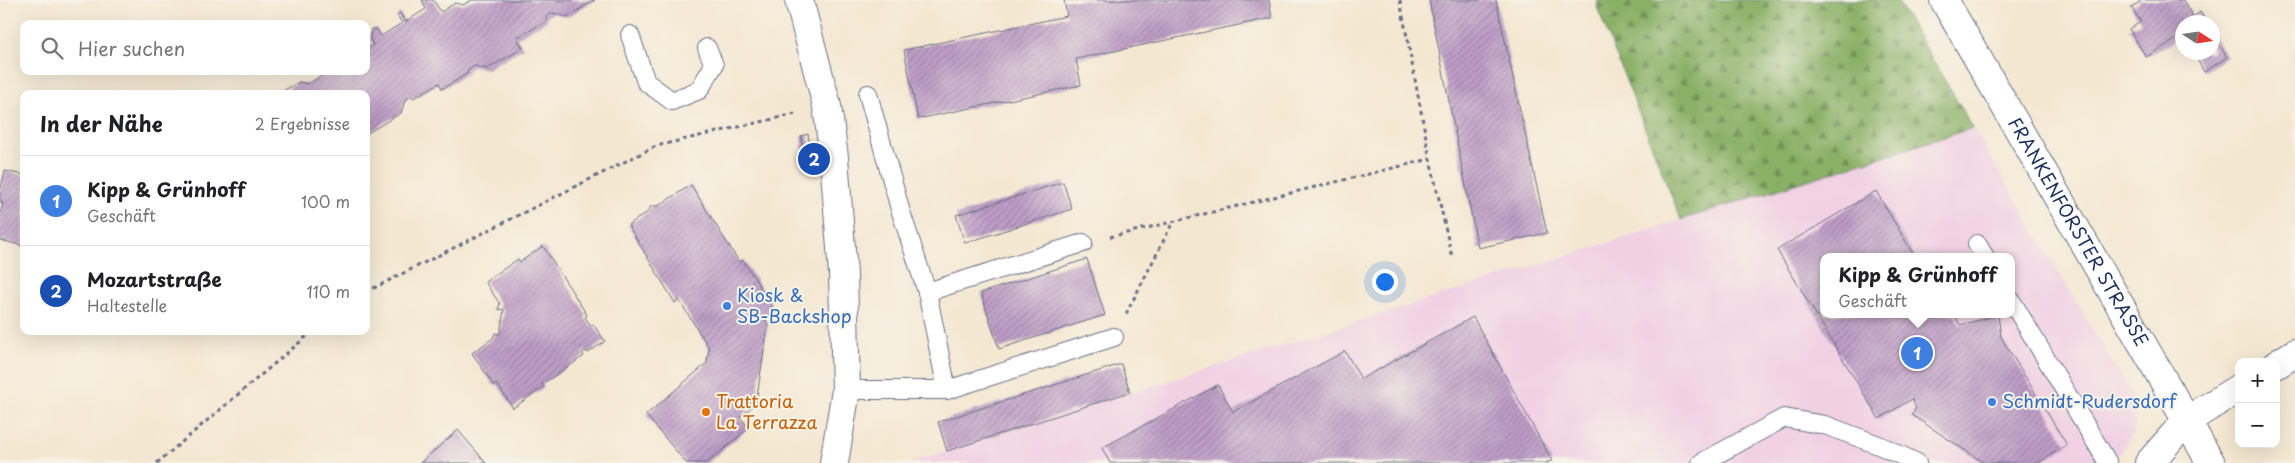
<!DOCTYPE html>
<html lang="de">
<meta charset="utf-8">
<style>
:root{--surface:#fff;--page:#f6f6f6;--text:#202124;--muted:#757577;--line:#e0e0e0;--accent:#1a73e8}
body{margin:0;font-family:"Playpen Sans",sans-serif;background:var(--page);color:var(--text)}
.controls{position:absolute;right:15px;bottom:15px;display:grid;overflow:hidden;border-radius:10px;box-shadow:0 5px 20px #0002}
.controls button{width:45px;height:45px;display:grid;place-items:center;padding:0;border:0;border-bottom:1px solid var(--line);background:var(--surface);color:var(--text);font:25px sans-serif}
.compass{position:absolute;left:2175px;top:15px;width:45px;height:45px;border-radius:50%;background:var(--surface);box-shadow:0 5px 20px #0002;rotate:102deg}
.you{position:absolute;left:1384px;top:281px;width:18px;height:18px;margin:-12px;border:4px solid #fff;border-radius:50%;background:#1a73e8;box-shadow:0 0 0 8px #1a73e833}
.badge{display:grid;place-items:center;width:32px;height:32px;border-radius:50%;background:var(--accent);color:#fff;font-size:16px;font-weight:700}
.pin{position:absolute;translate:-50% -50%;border:2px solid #fff;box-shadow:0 1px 5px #0006}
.popup{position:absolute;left:1820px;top:253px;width:195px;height:65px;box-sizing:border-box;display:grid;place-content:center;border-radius:10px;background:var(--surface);filter:drop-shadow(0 1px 4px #0005);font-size:16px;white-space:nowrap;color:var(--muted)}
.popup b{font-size:19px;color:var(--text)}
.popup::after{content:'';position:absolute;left:50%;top:100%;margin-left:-10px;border:10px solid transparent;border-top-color:var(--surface)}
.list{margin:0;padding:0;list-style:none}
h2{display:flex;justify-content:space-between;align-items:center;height:65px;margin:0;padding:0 20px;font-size:21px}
h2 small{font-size:16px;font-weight:400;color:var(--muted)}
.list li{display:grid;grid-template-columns:32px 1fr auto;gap:15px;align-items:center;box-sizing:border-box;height:90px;padding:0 20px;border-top:1px solid var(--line)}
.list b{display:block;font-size:19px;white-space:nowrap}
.list p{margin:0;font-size:16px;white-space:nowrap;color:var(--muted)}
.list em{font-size:16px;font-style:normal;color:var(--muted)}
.icon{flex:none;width:28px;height:28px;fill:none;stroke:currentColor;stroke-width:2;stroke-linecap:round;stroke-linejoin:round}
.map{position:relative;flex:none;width:2295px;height:463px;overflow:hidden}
.search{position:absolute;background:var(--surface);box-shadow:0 5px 20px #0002;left:20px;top:20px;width:350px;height:55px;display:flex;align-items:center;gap:12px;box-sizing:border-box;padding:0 18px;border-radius:10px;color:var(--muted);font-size:19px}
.panel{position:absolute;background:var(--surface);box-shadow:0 5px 20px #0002;left:20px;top:90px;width:350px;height:245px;border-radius:10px}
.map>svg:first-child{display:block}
.built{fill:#f1d0e3;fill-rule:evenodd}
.forest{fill:url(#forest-firs);stroke:#527062}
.building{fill:url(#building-hatch)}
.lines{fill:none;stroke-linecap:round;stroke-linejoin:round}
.lane-casing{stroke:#676f86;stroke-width:20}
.street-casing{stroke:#676f86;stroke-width:30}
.secondary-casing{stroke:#676f86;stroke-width:30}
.path{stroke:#676f86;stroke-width:3;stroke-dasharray:4 4;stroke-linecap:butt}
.lane{stroke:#fff;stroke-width:18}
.street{stroke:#fff;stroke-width:28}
.secondary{stroke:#fff;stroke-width:28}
.shop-dot{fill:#3f7fe0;stroke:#f7f3e8;stroke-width:2}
.food-dot{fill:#e8710a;stroke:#f7f3e8;stroke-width:2}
.labels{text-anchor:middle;stroke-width:4;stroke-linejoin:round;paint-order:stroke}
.street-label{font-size:18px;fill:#1b2f5e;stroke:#f7f3e8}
.shop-label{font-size:18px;fill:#366cbe;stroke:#f7f3e8;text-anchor:start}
.food-label{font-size:18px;fill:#c56008;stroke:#f7f3e8;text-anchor:start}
</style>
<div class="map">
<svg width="2295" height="463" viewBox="0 0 2295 463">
<defs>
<pattern id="forest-firs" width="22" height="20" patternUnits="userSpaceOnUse" patternTransform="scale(1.25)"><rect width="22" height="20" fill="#8ab066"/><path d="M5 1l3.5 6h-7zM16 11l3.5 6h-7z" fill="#709057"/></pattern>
<pattern id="building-hatch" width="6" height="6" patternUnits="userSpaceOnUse" patternTransform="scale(1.25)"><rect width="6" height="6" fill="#be9cc6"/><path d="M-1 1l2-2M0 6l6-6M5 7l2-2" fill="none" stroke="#9a80a4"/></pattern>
</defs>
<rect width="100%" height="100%" fill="#f7f3e8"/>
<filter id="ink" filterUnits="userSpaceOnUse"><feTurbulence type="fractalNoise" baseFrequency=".02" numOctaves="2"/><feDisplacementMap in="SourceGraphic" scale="10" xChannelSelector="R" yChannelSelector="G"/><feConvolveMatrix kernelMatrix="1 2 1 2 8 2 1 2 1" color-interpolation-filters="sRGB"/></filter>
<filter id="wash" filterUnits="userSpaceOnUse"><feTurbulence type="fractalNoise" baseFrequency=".0096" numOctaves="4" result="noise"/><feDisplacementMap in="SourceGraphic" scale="20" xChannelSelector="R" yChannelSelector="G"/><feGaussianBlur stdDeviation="1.12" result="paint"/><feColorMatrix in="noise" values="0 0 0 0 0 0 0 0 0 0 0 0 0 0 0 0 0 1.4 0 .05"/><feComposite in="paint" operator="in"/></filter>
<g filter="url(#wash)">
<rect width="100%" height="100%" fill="#f4e7d1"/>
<path class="built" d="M1973 128 2131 394 2136 411 2135 429 2121 452 2102 463H909ZM1823 257H2011V314H1823Z"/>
<polygon class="forest" points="1598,0 1897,0 1973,128 1681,220 1597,7"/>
<g id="blocks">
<g class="building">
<polygon points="422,0 433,0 441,12 455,3 463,5 472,0 595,0 567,17 553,13 546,17 548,20 517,38 523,48 487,69 474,66 467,71 468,73 442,89 439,83 414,98 412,96 405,100 401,113 366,134 366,94 282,94 281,92 299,82 308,84 329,71 338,73 366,71 366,49 373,45 370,38 371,30 376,28 381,36 402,23 397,15 400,13 405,22 426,9"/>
<polygon points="1064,0 1269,0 1272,18 1076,59 1081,85 918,119 904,50 1067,16"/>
<polygon points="1429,0 1496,0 1547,233 1478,248"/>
<polygon points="2139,0 2183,0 2193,17 2200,12 2206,22 2182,22 2182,36 2146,57 2129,29 2141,22 2131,7 2140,2"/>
<polygon points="2212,33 2227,57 2204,72 2193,52 2212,52"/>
<polygon points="808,134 812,158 804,159 801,136"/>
<polygon points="5,171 24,175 24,246 0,240 0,214 3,203 0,202 0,192"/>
<polygon points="1063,182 1072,209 965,243 956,215"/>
<polygon points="691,185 739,262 743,260 776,312 765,319 768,324 756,403 740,417 749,428 707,463 686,463 646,415 707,363 709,348 679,300 675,303 628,225 648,212 651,206 658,206"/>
<polygon points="1876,191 1915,257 1823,257 1823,314 1954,314 1960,325 1998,315 2001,337 2067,445 2038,463 1984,463 1912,415 1916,408 1912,399 1879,419 1777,250"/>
<polygon points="543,246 587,315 585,317 591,326 593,324 605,341 588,353 586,351 582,353 584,356 542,384 544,387 513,408 497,384 494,386 472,353 493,338 495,333 500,334 504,310 498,309 500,304 485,282 518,259 520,262"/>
<polygon points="1087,259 1105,315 999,349 981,293"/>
<polygon points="1473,317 1552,461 1547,462 1548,463 1110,463 1102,448 1218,385 1233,412 1345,351 1361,379"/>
<polygon points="1121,364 1130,392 947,451 938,422"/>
<polygon points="458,430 486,463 420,463"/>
</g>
</g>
</g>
<g filter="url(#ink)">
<use href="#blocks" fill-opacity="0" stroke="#676f86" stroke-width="1"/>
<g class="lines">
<defs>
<g id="lane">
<polyline points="630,35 646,82 672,101 699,90 714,65 707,48"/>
<polyline points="1977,244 1985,257"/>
<polyline points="927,292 1083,243"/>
<polyline points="2011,300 2108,463"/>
<polyline points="846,390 947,390 927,292 900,209 868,94"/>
<polyline points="947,390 1114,337"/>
<polyline points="1701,463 1784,418 1825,425 1881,446 1917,463"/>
</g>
<g id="street">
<polyline points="799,0 827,106 834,157 843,274 846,390 834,463"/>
<polyline points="2276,365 2295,353"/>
<polyline points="2149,463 2186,421 2239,388"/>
</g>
<g id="secondary">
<path id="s1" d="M1944 0 2211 463"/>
</g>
</defs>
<use href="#lane" class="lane-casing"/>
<use href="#street" class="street-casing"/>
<use href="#secondary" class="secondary-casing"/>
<g class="path">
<polyline points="1400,0 1430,159 1452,257"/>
<polyline points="1110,237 1430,159"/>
<polyline points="366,292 656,146 795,114"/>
<polyline points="1126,314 1173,222"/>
<polyline points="157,463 313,331"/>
</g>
<use href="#lane" class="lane"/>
<use href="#street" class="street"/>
<use href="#secondary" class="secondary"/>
</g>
</g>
<g class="shop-dot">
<circle cx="727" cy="306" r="5"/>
<circle cx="1992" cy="402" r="5"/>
</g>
<circle class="food-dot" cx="706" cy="412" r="5"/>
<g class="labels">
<g class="street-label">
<text dy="6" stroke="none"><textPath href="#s1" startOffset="268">FRANKENFORSTER STRASSE</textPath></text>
</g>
<g class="shop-label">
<text x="737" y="302">Kiosk &amp;<tspan x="737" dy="21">SB-Backshop</tspan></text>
<text x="2002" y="408">Schmidt-Rudersdorf</text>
</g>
<g class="food-label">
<text x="716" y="408">Trattoria<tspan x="716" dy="21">La Terrazza</tspan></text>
</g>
</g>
</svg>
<div class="controls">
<button>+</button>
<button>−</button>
</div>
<svg class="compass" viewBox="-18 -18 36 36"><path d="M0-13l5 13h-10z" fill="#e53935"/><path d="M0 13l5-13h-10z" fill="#757577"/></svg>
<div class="you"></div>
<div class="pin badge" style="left:1917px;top:353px;background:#3f7fe0">1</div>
<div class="popup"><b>Kipp &amp; Grünhoff</b>Geschäft</div>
<div class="pin badge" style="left:814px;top:159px;background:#1a4fb4">2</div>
<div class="search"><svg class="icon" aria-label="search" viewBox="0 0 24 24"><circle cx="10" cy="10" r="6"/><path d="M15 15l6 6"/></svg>Hier suchen</div>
<section class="panel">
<h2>In der Nähe<small>2 Ergebnisse</small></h2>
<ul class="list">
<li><span class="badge" style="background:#3f7fe0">1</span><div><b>Kipp &amp; Grünhoff</b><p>Geschäft</p></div><em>100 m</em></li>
<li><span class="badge" style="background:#1a4fb4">2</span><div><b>Mozartstraße</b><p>Haltestelle</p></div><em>110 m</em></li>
</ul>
</section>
</div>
